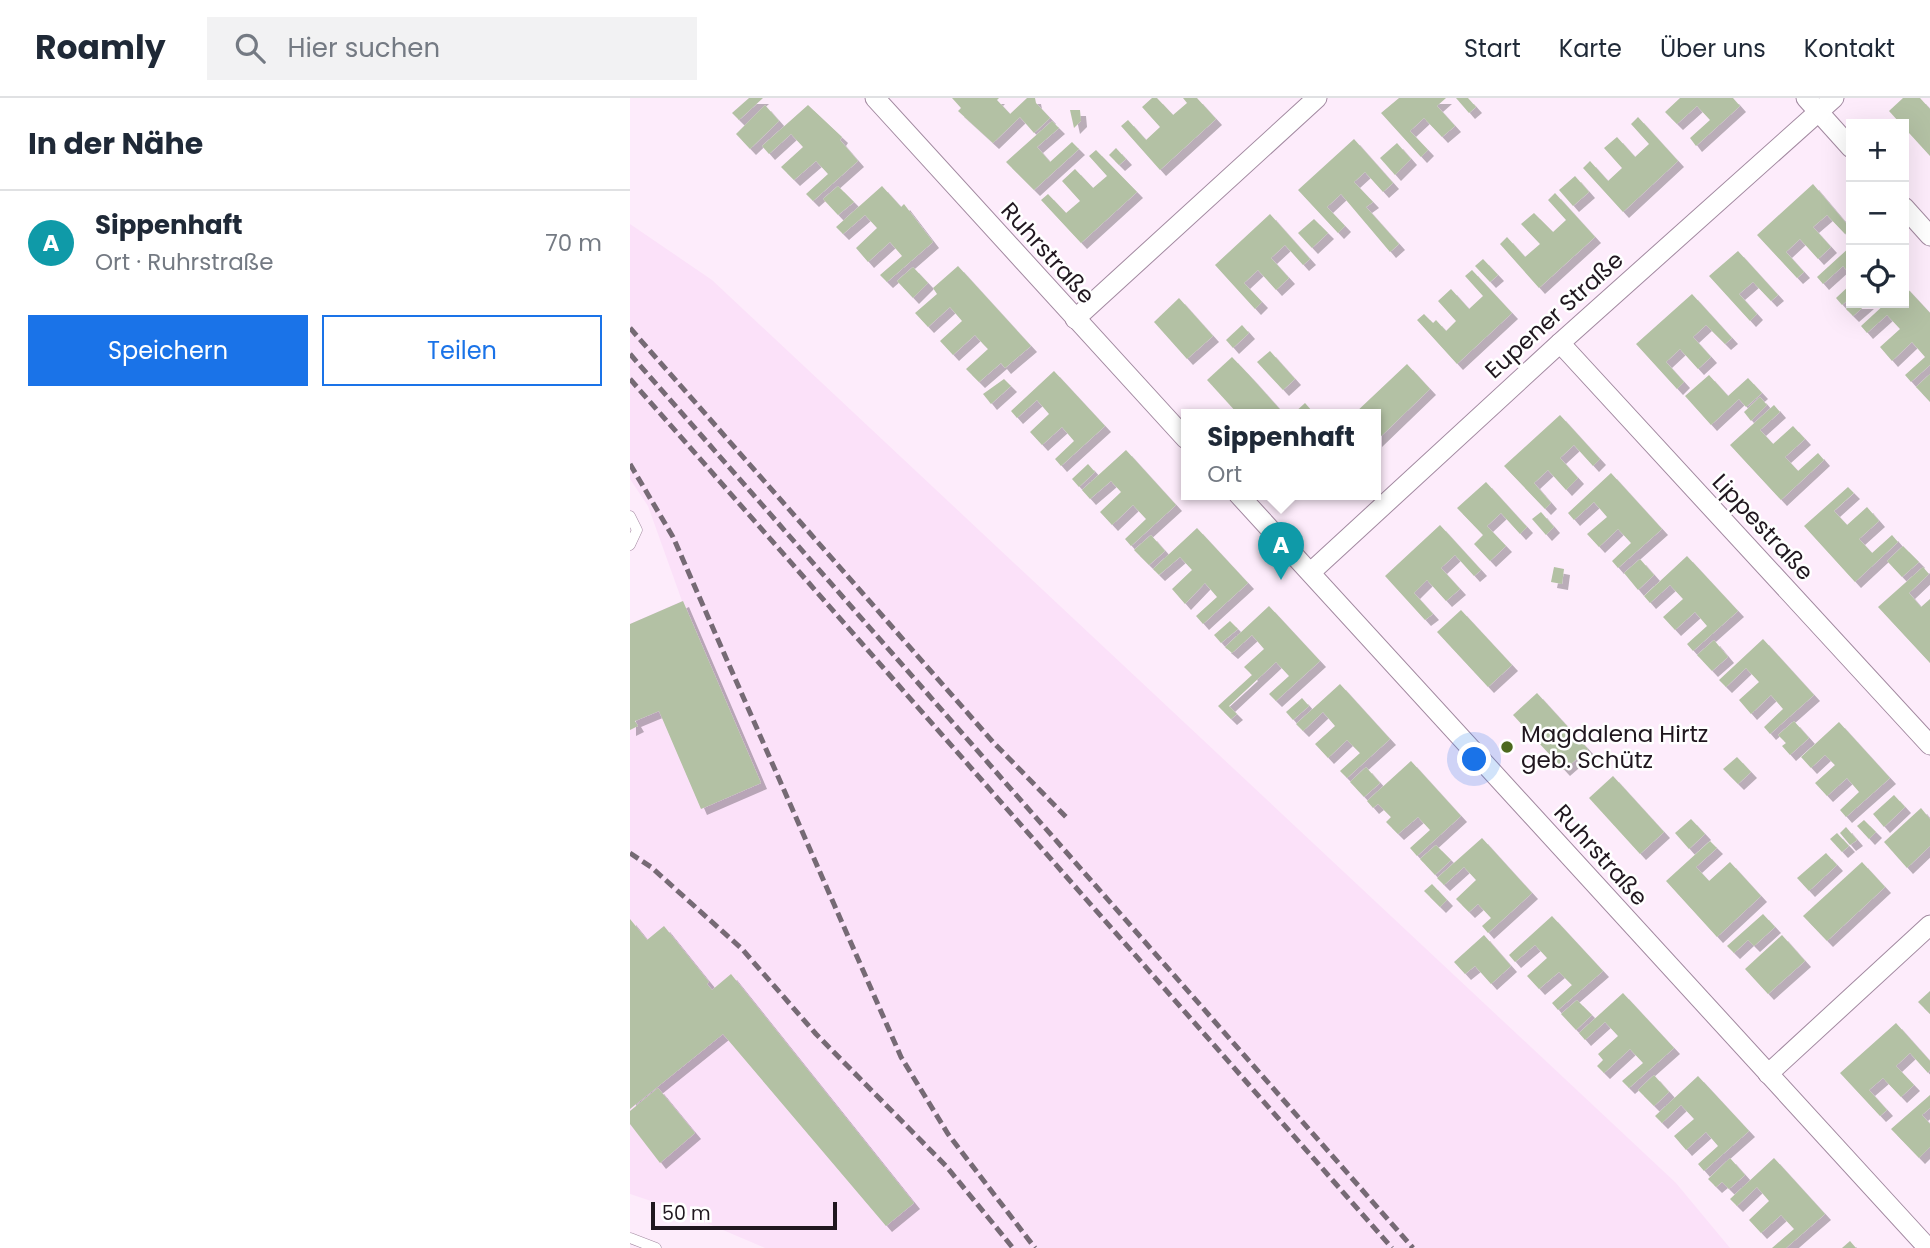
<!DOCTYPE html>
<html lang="de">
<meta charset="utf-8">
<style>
:root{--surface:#fff;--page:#f2f2f3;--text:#1f2937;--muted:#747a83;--line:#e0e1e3;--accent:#1a73e8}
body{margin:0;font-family:Poppins,sans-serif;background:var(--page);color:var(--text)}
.controls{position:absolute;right:21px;top:21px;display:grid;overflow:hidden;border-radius:0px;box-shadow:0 7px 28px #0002}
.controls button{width:63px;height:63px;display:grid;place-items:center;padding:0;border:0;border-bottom:2px solid var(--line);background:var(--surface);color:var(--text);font:35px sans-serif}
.scale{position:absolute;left:21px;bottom:18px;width:186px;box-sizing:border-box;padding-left:7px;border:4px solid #20171f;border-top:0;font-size:19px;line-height:24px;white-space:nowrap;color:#20171f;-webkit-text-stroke:5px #fff;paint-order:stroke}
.you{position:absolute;left:845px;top:662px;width:24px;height:24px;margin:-18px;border:5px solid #fff;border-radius:50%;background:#1a73e8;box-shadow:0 0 0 10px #1a73e833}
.badge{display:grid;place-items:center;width:46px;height:46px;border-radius:50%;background:var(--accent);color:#fff;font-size:23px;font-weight:700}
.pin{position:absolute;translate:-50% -58px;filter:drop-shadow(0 2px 4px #0008)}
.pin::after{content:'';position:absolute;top:37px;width:24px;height:21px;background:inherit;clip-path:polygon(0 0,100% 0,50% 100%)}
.popup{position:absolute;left:551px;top:311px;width:200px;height:91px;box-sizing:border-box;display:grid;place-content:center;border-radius:0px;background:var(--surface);filter:drop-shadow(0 2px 5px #0005);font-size:23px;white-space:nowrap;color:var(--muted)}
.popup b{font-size:26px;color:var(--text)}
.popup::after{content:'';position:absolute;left:50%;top:100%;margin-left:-14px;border:14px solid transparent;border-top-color:var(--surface)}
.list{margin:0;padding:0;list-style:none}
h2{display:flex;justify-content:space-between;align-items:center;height:91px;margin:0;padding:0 28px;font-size:30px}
h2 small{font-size:23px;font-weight:400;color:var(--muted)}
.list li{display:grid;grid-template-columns:46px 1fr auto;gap:21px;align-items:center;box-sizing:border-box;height:105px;padding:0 28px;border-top:2px solid var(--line)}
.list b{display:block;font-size:26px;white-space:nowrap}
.list p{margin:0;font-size:23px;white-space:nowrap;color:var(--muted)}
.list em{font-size:23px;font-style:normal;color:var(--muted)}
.actions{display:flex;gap:14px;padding:21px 28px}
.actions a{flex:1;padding:16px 0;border:2px solid var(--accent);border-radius:0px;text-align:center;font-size:24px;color:var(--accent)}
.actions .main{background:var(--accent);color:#fff}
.icon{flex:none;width:38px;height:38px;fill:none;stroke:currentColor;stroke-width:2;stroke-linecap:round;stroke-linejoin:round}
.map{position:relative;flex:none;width:1300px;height:1150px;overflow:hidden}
header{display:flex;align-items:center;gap:42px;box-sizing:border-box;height:98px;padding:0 35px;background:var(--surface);border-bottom:2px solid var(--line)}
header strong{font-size:33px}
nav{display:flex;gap:38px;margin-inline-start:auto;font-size:24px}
.search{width:490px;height:63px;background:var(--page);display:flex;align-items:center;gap:18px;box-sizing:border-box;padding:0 24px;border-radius:0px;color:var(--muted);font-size:26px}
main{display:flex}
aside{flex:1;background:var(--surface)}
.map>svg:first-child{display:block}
.built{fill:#fbe1f9}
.building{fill:#b3c1a4;filter:url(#shadow)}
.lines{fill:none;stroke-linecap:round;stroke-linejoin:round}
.lane-casing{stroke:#a289a0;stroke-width:11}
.street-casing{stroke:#a289a0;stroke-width:21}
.lane{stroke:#fff;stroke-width:10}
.street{stroke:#fff;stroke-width:19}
.rail{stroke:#766a75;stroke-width:5;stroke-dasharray:10 5;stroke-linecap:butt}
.poi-dot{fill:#4c691e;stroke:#fff;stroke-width:2.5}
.labels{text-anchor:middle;stroke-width:5;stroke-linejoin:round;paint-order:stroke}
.street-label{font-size:23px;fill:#20171f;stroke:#fff}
.poi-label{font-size:23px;fill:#20171f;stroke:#fff;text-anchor:start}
</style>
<header>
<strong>Roamly</strong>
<div class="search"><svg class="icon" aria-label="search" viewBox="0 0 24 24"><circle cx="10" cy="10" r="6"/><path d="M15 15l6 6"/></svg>Hier suchen</div>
<nav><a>Start</a><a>Karte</a><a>Über uns</a><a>Kontakt</a></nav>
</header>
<main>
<aside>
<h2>In der Nähe<small></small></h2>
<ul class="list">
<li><span class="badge" style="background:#0f9aa8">A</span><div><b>Sippenhaft</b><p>Ort · Ruhrstraße</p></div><em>70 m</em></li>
</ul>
<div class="actions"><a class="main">Speichern</a><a>Teilen</a></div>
</aside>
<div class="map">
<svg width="1300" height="1150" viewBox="0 0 1300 1150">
<defs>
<filter id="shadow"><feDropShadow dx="6" dy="6" stdDeviation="0" flood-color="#0004"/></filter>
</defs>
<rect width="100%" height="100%" fill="#fdecfb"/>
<polygon class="built" points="0,126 82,182 1046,1085 1100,1150 135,1150 39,1109 0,1096 0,526 52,503 18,408 0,381"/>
<g class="building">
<polygon points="119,0 133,0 109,22 102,15"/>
<polygon points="322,0 369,0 367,2 380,16 397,0 405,0 406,5 420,20 404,35 390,19 363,45 328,13 331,10"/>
<polygon points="522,0 527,0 543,17 557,5 553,0 567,0 586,21 530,72 491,28 498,22 516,42 530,29 512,9"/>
<polygon points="769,0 816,0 807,8 825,28 812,39 794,20 780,33 798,52 791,59 751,15"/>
<polygon points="826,0 838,0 846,9 839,15"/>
<polygon points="1050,0 1103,0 1110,8 1066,48 1060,40 1080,22 1067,8 1047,26 1035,14"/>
<polygon points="1273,0 1290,0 1300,11 1300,58 1259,13"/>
<polygon points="135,7 149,23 120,51 106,36"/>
<polygon points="178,7 212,39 210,42 228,63 183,103 176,96 198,76 186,63 164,82 151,69 173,49 161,36 139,56 132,48"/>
<polygon points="440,12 450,12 451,23 444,30"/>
<polygon points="1008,19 1048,63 993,114 953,70 960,63 978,83 992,70 974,50 987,39 1005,59 1019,46 1001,26"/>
<polygon points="422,23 429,30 407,49 420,64 442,44 449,51 404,92 376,64"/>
<polygon points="724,41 763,85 753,94 735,74 724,84 743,104 736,109 769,146 760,154 711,96 697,109 715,128 708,135 668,92"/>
<polygon points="767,45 781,61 765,77 750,60"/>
<polygon points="486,50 496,61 489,67 479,57"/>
<polygon points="466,52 507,94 451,145 411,102 418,96 436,115 450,103 432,83 445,71 463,90 477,78 459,58"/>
<polygon points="945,78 959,94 943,108 929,92"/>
<polygon points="1183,86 1221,131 1215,136 1197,117 1183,129 1201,149 1188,161 1170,141 1156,154 1174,174 1167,180 1127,137"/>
<polygon points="208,88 224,104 208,117 193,101"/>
<polygon points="252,88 271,109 274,106 303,144 257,184 250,177 272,158 260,144 238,164 226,150 247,130 235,117 213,136 206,129"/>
<polygon points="925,95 965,139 909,190 870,146 877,139 895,159 910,146 891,126 904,115 923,134 936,122 918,102"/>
<polygon points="640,116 680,161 673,167 655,147 641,160 659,180 646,192 628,172 614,185 632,204 625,211 585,167"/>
<polygon points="684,121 698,135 682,150 668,135"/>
<polygon points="1221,148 1221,177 1213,168 1193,186 1187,179"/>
<polygon points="1108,153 1148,197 1141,203 1123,184 1109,196 1127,216 1120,223 1079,178"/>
<polygon points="853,161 868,177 860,184 845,168"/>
<polygon points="328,168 401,248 375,270 371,265 349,284 336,271 358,251 353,246 345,237 323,257 310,243 332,223 320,209 298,229 285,215 307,196 303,190"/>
<polygon points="283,169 298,185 283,200 267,183"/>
<polygon points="842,172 882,215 827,266 787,222 794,216 803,225 806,222 816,233 826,223 808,203 821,191 839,211 853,198 835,178"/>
<polygon points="1221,186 1221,199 1212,207 1206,200"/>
<polygon points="1274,187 1300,215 1300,267 1281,284 1275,277 1295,259 1282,244 1262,263 1250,249 1270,231 1257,217 1237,235 1231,228 1256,205 1274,205"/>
<polygon points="1062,196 1102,240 1095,246 1076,227 1063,239 1081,259 1068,271 1050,251 1036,264 1054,284 1047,291 1006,246"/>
<polygon points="549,200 583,238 557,261 524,224"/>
<polygon points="1222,205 1238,205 1223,218 1216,211"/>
<polygon points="612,227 619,235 603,250 596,242"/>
<polygon points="640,253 665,281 653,292 627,264"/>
<polygon points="602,259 620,278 654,316 608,316 577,282"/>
<polygon points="777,266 800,291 746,343 746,316 724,316"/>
<polygon points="424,273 475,328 431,368 425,361 444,343 432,329 412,347 400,334 419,316 407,302 387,320 381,313"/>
<polygon points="1300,276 1300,304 1286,289"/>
<polygon points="1079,277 1098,298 1118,280 1132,295 1116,309 1109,301 1081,327 1055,298"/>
<polygon points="374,281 381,288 361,306 353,296"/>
<polygon points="1130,299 1137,307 1121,323 1114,314"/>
<polygon points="675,305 682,313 680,316 663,316"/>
<polygon points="1144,307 1150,314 1130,332 1143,346 1163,328 1175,341 1155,359 1168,373 1188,355 1194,362 1151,402 1100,347"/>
<polygon points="930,317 970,361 963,368 944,347 930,360 948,380 936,392 918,372 904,385 921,405 915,411 874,368"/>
<polygon points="496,352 546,407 501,448 495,441 516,421 503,407 482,427 470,414 491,394 481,383 460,401 452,392"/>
<polygon points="458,366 465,374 449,389 442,381"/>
<polygon points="981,375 1032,431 988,470 982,463 1001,445 988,431 969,449 957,436 977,419 964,404 944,422 938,415"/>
<polygon points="856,384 897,429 890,436 871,415 857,428 876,448 860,463 844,446 853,437 827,410"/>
<polygon points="1218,389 1224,395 1204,413 1217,427 1237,409 1249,423 1229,441 1242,455 1262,437 1268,444 1225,484 1174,428"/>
<polygon points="911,414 924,429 916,437 902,421"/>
<polygon points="810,427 851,472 844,478 825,457 811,470 830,491 816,503 797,482 784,495 803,516 795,522 755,478"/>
<polygon points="567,430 618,485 573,526 566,518 587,499 575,485 555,506 542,491 562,472 550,459 529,477 523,471"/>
<polygon points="521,437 535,453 519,467 504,452"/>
<polygon points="1273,448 1289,464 1272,479 1257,463"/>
<polygon points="1057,458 1108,513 1063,553 1057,546 1077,528 1065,514 1045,532 1033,519 1053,501 1040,487 1020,505 1014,498"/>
<polygon points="1010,461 1024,477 1008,492 994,475"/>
<polygon points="924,469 934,471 932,486 921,484"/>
<polygon points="1293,469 1299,476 1279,495 1291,509 1300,501 1300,565 1248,509"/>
<polygon points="53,503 131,685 71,711 29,613 5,623 8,628 0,632 0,526"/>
<polygon points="639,508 690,563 646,603 639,596 659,578 646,564 599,608 607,616 601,621 588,608 622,577 614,569 634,551 622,537 602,555 595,549"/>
<polygon points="831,512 882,567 858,589 807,534"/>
<polygon points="600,523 608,531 591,545 584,537"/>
<polygon points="1133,541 1184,597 1140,636 1134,629 1153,611 1141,597 1121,616 1109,602 1129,584 1116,570 1096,589 1089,582"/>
<polygon points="1084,542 1098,559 1082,573 1067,557"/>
<polygon points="710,586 760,641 717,680 710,673 730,655 717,642 698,660 685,646 705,628 693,614 673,633 666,626"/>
<polygon points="907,595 958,651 934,672 883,617"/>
<polygon points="672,600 679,608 663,622 656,614"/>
<polygon points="1164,623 1179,640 1160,657 1152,648 1156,645 1148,637"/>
<polygon points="1209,624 1260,680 1216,719 1210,712 1229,694 1217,680 1197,698 1185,685 1205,667 1195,657 1181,670 1171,659"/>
<polygon points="1107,659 1121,674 1108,686 1093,671"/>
<polygon points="781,663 831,718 787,758 780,750 800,732 788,719 768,736 756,724 761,719 748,706 743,710 737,703"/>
<polygon points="736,669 750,685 734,699 720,684"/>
<polygon points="983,678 1034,734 1010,756 959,700"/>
<polygon points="1264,697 1275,709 1254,729 1243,716"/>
<polygon points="1291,710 1300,721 1300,748 1277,770 1254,744"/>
<polygon points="1061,721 1075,736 1059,751 1045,735"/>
<polygon points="1234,722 1246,734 1239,741 1227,728"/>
<polygon points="1216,729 1227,742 1220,747 1210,735"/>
<polygon points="1207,735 1219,748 1212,754 1200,741"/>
<polygon points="852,740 902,795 858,835 852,828 861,820 848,806 839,814 826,801 846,782 834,769 814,787 807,780"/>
<polygon points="1080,743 1087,750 1066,769 1079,783 1100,764 1131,798 1087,839 1036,783"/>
<polygon points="806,747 821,762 805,777 790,761"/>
<polygon points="1196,755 1207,767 1179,793 1167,780"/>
<polygon points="1232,764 1255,789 1197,843 1173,818"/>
<polygon points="802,786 817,802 810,809 794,793"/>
<polygon points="1133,816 1145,829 1124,848 1118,842 1104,855 1097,848"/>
<polygon points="922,818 973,873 928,912 922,905 942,887 929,874 909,891 897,878 917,860 905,847 885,864 879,857"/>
<polygon points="0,821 17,842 34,828 79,884 77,886 82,892 101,876 284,1105 256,1128 93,936 0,1011"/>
<polygon points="854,837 881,868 861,886 845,868 835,876 824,864"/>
<polygon points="1152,837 1175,863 1138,896 1115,871"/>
<polygon points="1300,893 1300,916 1288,904"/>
<polygon points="993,895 1044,950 999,990 992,983 1013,965 1000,951 974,975 967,968 973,962 968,956 988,938 975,924 955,942 949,935"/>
<polygon points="947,902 962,917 946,932 931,916"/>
<polygon points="1266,925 1300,963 1300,972 1298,975 1280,955 1266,968 1284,987 1271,999 1253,980 1239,992 1257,1012 1250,1018 1210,975"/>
<polygon points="1024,977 1039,994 1024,1008 1008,992"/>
<polygon points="1068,978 1119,1033 1074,1073 1068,1066 1088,1048 1076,1034 1056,1052 1044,1038 1064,1021 1051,1007 1032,1025 1025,1018"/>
<polygon points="28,990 65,1035 30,1065 0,1026 0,1013"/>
<polygon points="1300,997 1300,1010 1292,1017 1300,1026 1300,1049 1289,1060 1261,1031"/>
<polygon points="1100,1060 1115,1077 1099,1091 1092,1084 1086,1089 1078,1081"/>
<polygon points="1144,1060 1195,1116 1156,1150 1142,1150 1164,1131 1151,1117 1131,1135 1119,1122 1139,1103 1127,1089 1107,1108 1100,1101"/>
<polygon points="1220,1143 1226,1150 1212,1150"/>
</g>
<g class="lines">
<defs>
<g id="lane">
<polyline points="0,418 7,432 0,447"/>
<polyline points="0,1140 26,1150"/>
</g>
<g id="street">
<polyline points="245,0 556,341"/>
<polyline points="1176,0 1221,50"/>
<polyline points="1274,109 1300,138"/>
<polyline points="445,221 687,0"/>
<polyline points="930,245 1300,647"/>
<polyline points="608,396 1298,1150"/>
<polyline points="681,474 930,245 1204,0"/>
<polyline points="1138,976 1300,827"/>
</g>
</defs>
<use href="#lane" class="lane-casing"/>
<use href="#street" class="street-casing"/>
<use href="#lane" class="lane"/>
<use href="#street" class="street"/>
<g class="rail">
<polyline points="0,230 363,644 437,720"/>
<polyline points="0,256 783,1150"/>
<polyline points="0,281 762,1150"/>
<polyline points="0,366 43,439 271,959 318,1036 405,1150"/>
<polyline points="0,755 21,769 112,851 186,936 316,1068 383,1150"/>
</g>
</g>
<circle class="poi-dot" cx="877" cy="649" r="7"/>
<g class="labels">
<g class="street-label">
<text transform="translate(418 155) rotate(48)" y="8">Ruhrstraße</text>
<text transform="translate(924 217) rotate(-42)" y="8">Eupener Straße</text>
<text transform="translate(1133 429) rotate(47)" y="8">Lippestraße</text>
<text transform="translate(971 757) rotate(48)" y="8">Ruhrstraße</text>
</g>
<g class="poi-label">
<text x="891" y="644">Magdalena Hirtz<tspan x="891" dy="26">geb. Schütz</tspan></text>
</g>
</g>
</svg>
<div class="controls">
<button>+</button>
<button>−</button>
<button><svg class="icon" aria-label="locate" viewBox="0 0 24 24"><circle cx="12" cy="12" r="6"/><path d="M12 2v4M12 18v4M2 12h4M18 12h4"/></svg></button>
</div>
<div class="scale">50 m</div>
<div class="you"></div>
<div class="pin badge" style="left:651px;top:482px;background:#0f9aa8">A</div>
<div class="popup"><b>Sippenhaft</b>Ort</div>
</div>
</main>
